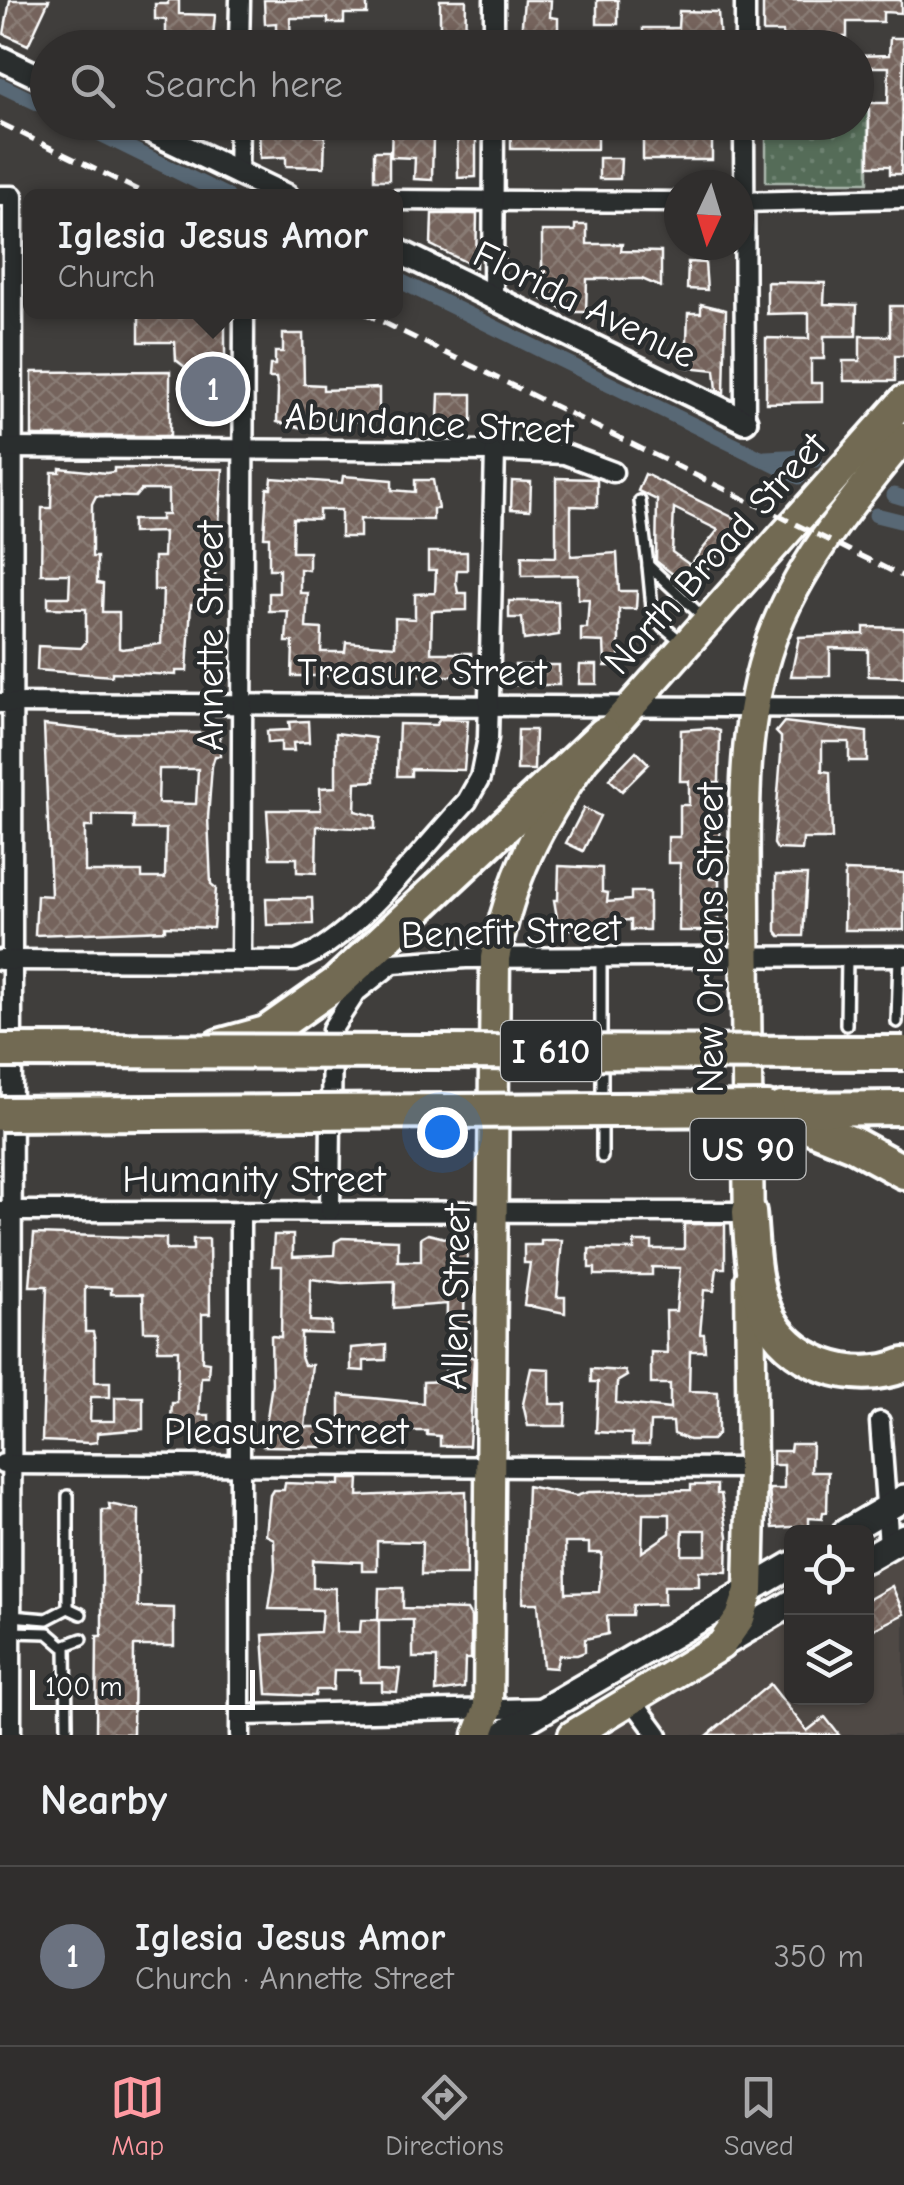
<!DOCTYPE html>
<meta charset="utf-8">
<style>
:root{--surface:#302e2d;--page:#3c3a39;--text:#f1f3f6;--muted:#a8a8aa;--line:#4b4a49;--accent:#ff9aa2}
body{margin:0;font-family:"Comic Neue",sans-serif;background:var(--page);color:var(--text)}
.controls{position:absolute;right:30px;bottom:30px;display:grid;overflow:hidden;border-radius:15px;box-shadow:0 2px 8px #0004}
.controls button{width:90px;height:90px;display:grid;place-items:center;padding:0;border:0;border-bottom:2px solid var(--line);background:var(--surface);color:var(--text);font:50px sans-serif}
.compass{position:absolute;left:664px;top:170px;width:90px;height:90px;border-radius:50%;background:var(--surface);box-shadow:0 2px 8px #0004;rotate:184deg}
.scale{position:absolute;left:30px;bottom:25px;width:225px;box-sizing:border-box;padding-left:10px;border:5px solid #fff;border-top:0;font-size:28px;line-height:35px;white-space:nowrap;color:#fff;-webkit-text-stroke:8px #2a2d2e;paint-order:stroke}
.you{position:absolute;left:442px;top:1132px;width:35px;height:35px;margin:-25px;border:8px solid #fff;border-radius:50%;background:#1a73e8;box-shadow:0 0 0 15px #1a73e833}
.badge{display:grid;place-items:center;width:65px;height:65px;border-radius:50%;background:var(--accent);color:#fff;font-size:32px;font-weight:700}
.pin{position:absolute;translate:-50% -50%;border:5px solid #fff;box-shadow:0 2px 10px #0006}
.popup{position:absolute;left:23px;top:189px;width:380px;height:130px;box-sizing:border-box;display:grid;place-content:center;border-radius:15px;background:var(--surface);filter:drop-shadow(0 2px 8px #0005);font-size:32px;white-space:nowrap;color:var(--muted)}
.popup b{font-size:38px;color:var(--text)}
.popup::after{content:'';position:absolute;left:50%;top:100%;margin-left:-20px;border:20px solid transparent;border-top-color:var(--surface)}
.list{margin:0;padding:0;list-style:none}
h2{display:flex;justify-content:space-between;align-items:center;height:130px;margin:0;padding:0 40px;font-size:42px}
h2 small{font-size:32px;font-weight:400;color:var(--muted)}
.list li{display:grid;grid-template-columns:65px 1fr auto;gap:30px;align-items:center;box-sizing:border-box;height:180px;padding:0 40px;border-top:2px solid var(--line)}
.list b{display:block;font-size:38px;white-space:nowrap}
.list p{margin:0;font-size:32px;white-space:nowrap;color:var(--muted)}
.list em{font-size:32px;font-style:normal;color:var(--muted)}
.icon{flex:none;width:55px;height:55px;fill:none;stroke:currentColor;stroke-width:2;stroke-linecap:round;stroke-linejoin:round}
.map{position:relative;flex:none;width:904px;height:1735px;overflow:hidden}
.search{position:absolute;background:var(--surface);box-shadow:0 2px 8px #0004;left:30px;right:30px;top:30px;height:110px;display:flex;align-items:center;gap:25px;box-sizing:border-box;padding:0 35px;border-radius:55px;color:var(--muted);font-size:38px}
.sheet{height:310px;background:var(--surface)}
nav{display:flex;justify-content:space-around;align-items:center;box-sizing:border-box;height:140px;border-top:2px solid var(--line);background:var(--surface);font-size:28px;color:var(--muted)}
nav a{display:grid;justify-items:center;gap:5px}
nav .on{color:var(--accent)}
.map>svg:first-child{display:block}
.built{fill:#504945}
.park{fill:url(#park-dots);stroke:#aab6ac;stroke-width:2.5}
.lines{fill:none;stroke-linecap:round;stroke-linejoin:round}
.canal{stroke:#586774;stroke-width:15}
.building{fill:url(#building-cross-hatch);stroke:#fff;stroke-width:2.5;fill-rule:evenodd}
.service-casing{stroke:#fff;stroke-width:16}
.minor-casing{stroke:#fff;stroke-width:25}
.tertiary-casing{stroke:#fff;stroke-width:30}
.secondary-casing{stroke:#fff;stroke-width:32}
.primary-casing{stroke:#fff;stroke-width:35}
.motorway-casing{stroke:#fff;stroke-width:40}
.service{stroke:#2a2d2e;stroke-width:9}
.minor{stroke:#2a2d2e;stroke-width:18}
.tertiary{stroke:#2a2d2e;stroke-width:22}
.secondary{stroke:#2a2d2e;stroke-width:25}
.primary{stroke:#726b52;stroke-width:28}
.motorway{stroke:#726b52;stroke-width:32}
.rail{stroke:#fff;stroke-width:5;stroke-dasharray:15 8;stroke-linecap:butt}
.motorway-bridge-casing{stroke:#fff;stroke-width:40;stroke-linecap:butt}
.motorway-bridge{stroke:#726b52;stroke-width:32}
.labels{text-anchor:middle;stroke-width:9;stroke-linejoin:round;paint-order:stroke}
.shield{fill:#2a2d2e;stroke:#bfc0c0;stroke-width:2.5}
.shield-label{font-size:35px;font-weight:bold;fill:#fff}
.street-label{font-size:38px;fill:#fff;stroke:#2a2d2e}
</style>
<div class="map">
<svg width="904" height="1735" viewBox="0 0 904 1735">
<defs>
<pattern id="park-dots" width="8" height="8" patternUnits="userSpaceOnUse" patternTransform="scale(2.5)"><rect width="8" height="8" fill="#546c58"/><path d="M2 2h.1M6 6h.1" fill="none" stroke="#6e8271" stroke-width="1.8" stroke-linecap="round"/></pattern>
<pattern id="building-cross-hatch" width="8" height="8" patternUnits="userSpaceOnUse" patternTransform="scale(2.5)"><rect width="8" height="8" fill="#74645b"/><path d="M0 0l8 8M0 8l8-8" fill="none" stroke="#897b74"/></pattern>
</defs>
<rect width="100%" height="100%" fill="#403e3c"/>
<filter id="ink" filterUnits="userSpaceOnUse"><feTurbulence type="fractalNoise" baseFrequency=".01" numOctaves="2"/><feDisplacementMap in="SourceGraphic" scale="20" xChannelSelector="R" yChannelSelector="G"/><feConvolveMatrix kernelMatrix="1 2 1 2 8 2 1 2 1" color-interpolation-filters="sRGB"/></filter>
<g filter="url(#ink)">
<polygon class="built" points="904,1537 904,1735 573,1735 791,1603 792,1698 866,1698 867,1559"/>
<polygon class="park" points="857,85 868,85 868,182 766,182 766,123 856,122"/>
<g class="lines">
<g class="canal">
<polyline points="0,85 48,108"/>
<polyline points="76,122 227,196"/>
<polyline points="396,279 799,477"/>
<polyline points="765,458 806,456 815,460"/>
<polyline points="894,495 904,498"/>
<polyline points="876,515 904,522"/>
</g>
</g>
<g class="building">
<polygon points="10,0 49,0 28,45 4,34"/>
<polygon points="168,0 179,0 179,14 215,15 212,48 166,48 166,20 155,19 155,4 168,4"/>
<polygon points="264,0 367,0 367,14 344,14 344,23 328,23 328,18 290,18 291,48 276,48 276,23 265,24"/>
<polygon points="440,0 466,0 465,48 440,48"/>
<polygon points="524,0 551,0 550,17 558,18 558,48 520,48"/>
<rect x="597" y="0" width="21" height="24"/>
<polygon points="763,0 901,0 901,13 883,12 883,22 847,22 847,37 825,37 825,48 783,48 783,32 763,32"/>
<polygon points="679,11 718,12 720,42 664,42 664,48 643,48 643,28 678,28"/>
<polygon points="82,36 129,37 129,48 82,48"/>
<polygon points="890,38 903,38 904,49 901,174 890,174 890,166 869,166 869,103 888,103 889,67 856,67 856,56 889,55"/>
<polygon points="259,122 316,122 316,136 325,136 324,167 286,166 286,157 260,158"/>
<rect x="511" y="122" width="86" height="27"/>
<polygon points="643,122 688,122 687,136 712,137 712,160 643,160"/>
<polygon points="392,124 411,124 411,130 428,131 428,136 433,137 432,180 414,179 415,158 391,157"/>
<polygon points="457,125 476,125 476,177 458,178"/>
<rect x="374" y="151" width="15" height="29"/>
<polygon points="599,158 621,158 620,179 599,179"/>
<polygon points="432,214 477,214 476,267 431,245"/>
<polygon points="575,225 587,225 587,244 622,244 621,251 661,252 661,287 642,279 587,279 586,312 569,312 542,299 542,231 575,231"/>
<polygon points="688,262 705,263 707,290 687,289"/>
<polygon points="767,282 825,283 824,304 857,305 856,336 824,336 824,359 811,359 811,383 822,383 822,402 766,403 766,338 809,339 809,313 767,314"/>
<polygon points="701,304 726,310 724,393 717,390 715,370 686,367 688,313 701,313"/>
<polygon points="890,306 904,306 904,356 895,356 895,381 844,381 843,361 860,361 860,336 890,336"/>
<polygon points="139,312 225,312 225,384 207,384 176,360 175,342 139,342"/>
<polygon points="283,334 303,334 304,384 323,385 323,390 379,388 379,417 367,417 367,422 324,419 303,422 303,428 277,422 278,390 276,378 269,378 270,365 275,365 275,352 283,352"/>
<polygon points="170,371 170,436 32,436 32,372"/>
<polygon points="439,394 472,394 472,421 438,420"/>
<path d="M60 468 106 473 114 472V468L223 469 213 604H191L187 671H176V675L112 672V676L37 670 38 646 81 648 86 642V609L48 608V597H69L70 574H41L42 508H51L52 472H60ZM141 490H168V515H161V520H132V533L164 532 163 557H154V590H163L161 644 122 649 119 648V612H102L103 584 97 583V557H92V504L96 496 135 497Z"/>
<path d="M645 474 742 522 698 582 685 571 679 579 656 561 657 500 638 491ZM674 508 718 530 690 565 672 552Z"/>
<polygon points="343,476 392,480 392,490 415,492 415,480 433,480 438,509 433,509 433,520 360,519 360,537 341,537 341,510 319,510 319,519 293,518 292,552 309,552 309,570 300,569 300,593 308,593 306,628 322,629 321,652 345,652 346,642 395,646 395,618 415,619 415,594 435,593 436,570 428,570 428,552 467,552 467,570 457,570 456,582 458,593 467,593 467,610 432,611 431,653 471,653 471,676 292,676 293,642 286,642 288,611 269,611 269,593 279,593 279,569 269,569 269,537 264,537 267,488 271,488 272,478 342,483"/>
<polygon points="556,478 597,479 597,507 571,506 571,556 617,553 619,591 637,591 636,609 619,609 619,666 605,666 604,642 581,641 581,628 587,628 589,599 578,599 578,575 522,576 522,556 556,557"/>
<polygon points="512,481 531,482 530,510 511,509"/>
<polygon points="509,601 558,601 559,635 524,640 522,618 509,618"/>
<polygon points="864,627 904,628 904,677 868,676 868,649 830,648 830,676 791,676 799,637 864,634"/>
<rect x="515" y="665" width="44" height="20"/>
<polygon points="580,665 597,665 597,684 579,684"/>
<polygon points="440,719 468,720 464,770 411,769 411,776 397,776 399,724 436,725"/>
<polygon points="308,721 309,742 293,743 294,751 281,751 281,742 268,743 267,731 290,730 289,722"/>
<polygon points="784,722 867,732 867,761 849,761 849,742 822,742 822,771 830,772 832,839 803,839 802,850 777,849 774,844 781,755 781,737 776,732"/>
<path d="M44 725 117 733H220V756H215L212 766 208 818 211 884 216 888 213 928 165 926V930L35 935 37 895 51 896ZM159 769H198L196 804 158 803ZM93 815 134 816V829H166L165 878H142V872H85V827H93Z"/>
<polygon points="710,728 720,731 719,782 712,782 711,805 719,805 720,855 712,855 710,879 719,879 719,931 679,931 680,863 668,863 668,837 680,837 680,805 689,805 689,781 680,781 681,730"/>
<polygon points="518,730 535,730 534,770 517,770"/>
<polygon points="336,733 375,738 375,781 356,782 355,811 375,816 375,829 317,826 316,873 297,872 297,858 270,858 267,810 321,810 320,788 336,787"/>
<polygon points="636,751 649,764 622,791 609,779"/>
<polygon points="584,808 600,816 583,851 566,843"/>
<polygon points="559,866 602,868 602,892 608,893 607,902 631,900 631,892 649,892 649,930 631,930 631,920 609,921 608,930 559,929 554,900 558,900"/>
<polygon points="845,871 904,873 904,930 844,930"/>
<polygon points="776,875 807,875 803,936 780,936 776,931"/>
<polygon points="266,898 312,898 313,924 267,925"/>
<polygon points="684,1224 725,1224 725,1268 717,1268 714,1291 704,1290 700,1334 704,1334 705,1351 690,1351 689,1391 718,1392 718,1434 712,1440 689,1440 674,1434 673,1422 650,1422 649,1445 632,1445 632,1434 596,1432 598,1382 591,1382 591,1369 625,1371 627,1376 617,1382 616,1403 670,1409 670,1384 651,1384 651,1352 667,1353 666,1311 676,1311 680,1268 652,1267 652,1275 595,1275 595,1268 589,1268 589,1249 634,1250 634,1242 652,1242 652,1249 684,1249"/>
<polygon points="34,1234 166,1238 166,1250 193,1250 193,1239 209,1239 210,1314 202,1314 202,1361 209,1362 208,1377 201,1377 199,1415 209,1415 209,1434 170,1434 172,1403 177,1403 178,1350 158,1350 158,1331 144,1331 143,1294 111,1294 111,1288 85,1287 85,1332 93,1332 95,1341 95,1382 110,1382 110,1397 91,1397 90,1421 115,1421 115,1397 143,1397 143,1429 97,1433 97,1442 90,1443 42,1441 47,1286 30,1286"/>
<polygon points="428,1234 467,1243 467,1263 441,1282 465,1282 464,1317 469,1317 469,1356 474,1358 469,1446 440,1446 440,1436 427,1435 427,1431 390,1431 390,1445 370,1445 370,1430 340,1430 340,1395 423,1403 423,1382 445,1381 447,1304 394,1308 395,1281 342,1283 311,1279 310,1321 331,1322 331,1334 301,1333 301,1357 304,1365 312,1365 305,1427 322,1427 322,1447 263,1446 272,1383 271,1336 281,1337 282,1266 272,1266 274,1235 293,1235 293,1257 334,1255 335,1242 342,1238 398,1240 398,1261 421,1261 421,1238"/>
<polygon points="541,1240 562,1240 557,1297 565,1297 565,1313 524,1305 530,1263 524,1263 524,1245 541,1245"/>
<polygon points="386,1345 386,1360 364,1361 364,1371 351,1370 351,1348"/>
<polygon points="531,1368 550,1369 550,1404 566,1404 565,1426 528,1426 523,1404"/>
<polygon points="791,1444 812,1444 811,1472 828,1472 827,1512 823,1512 822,1519 809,1518 809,1526 773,1528 769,1489 784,1489 784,1465 773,1465 773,1451 790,1451"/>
<polygon points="340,1479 359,1479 358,1496 466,1491 467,1575 421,1575 422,1542 377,1541 377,1571 362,1571 362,1562 313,1560 313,1588 335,1588 336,1632 360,1632 361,1620 378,1620 379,1588 403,1588 403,1608 467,1610 471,1617 471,1659 465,1659 464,1688 436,1692 437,1658 413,1658 413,1620 379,1620 379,1668 400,1669 397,1692 382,1691 382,1682 360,1682 360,1670 334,1670 333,1690 316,1690 315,1696 267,1694 263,1635 320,1632 322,1610 269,1609 275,1569 274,1539 266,1535 270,1495 273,1490 284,1490 285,1483 340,1485"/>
<path d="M691 1485H717V1494H721L728 1536 727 1572 699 1571V1586H664V1604L633 1605 632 1616H607L608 1634 585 1639V1652L577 1655H559L556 1668 543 1667 538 1603H523L527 1486 576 1496 589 1492 691 1490ZM643 1514H670V1533L642 1552ZM683 1530H706V1555H682ZM565 1543H589V1553H602L599 1592 566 1593Z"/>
<polygon points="109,1504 139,1510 138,1607 174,1608 174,1646 134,1646 133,1734 96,1733 97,1636 102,1636 102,1510 110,1510"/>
<polygon points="892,1586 904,1614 866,1633 866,1601"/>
<polygon points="770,1684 807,1731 825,1717 839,1735 708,1735"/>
</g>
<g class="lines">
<defs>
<g id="service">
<polyline points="640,501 648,565 704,618"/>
<polyline points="648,566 653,618 682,642"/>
<polyline points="601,958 601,1045"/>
<polyline points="897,1022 899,956"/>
<polyline points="846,1025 847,957"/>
<polyline points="602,1060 602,1157"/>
<polyline points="68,1496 68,1608"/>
<polyline points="11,1616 47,1619 68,1608 81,1614"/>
<polyline points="11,1632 48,1633 63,1646 82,1639"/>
<polyline points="66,1646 67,1728"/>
</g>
<g id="minor">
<polyline points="239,48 240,0"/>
<polyline points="494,48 494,0"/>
<polyline points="745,48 745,0"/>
<polyline points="744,122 745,421"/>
<polyline points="238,175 239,122"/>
<polyline points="0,196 13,196 11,1735"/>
<polyline points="396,200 679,202"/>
<polyline points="739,202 904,198"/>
<polyline points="493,299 494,122"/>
<polyline points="0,448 495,451 565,454 613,472"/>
<polyline points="0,703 904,708"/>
<path d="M0 960 296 961C353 941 424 847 467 801L480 778 488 738 495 451"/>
<polyline points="241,961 244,312"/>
<polyline points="0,1211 749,1212"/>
<polyline points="240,1211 240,1735"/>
<polyline points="330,1211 332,1029 356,992 393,963 466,958 904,956"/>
<polyline points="880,1422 889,1546"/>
<polyline points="3,1464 752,1468"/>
<polyline points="633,1701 658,1735"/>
<polyline points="240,1715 544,1708"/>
</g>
<g id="tertiary">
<polyline points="0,58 48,81"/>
<polyline points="132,122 286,196"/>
<polyline points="396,250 745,421"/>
</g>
<g id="secondary">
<polyline points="846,1532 904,1498"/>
<polyline points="866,1559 904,1537"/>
<polyline points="721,1645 792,1603"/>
<polyline points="501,1735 792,1565"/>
</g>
<g id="primary">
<path d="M749 1232C748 1128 746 1023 745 919 745 826 739 730 771 640 799 563 853 500 904 437"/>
<path d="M478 1735 488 1709 495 958C511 877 537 826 584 759L904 400"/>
<polyline points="573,1735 721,1645 740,1618 749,1591 752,1468 750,1280"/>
</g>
<g id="motorway">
<polyline points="219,1046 266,1033 337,983 604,734"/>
<polyline points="767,1109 853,1144 904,1172"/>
<polyline points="782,1109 904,1108"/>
<path d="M749 1212C752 1245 752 1281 765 1311 787 1363 854 1386 904 1365"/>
</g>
</defs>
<use href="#service" class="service-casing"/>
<use href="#minor" class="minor-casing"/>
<use href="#tertiary" class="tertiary-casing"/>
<use href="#secondary" class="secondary-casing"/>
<use href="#primary" class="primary-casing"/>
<use href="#motorway" class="motorway-casing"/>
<use href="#service" class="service"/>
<use href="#minor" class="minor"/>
<use href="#tertiary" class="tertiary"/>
<use href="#secondary" class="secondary"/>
<use href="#primary" class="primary"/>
<use href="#motorway" class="motorway"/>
<g class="rail">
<polyline points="0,123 150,196"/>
<polyline points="362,312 904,577"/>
</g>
<defs>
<g id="motorway-bridge">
<polyline points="0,1051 904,1053"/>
<polyline points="0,1114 767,1109"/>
</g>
</defs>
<use href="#motorway-bridge" class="motorway-bridge-casing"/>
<use href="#motorway-bridge" class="motorway-bridge"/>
</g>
</g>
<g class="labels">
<g class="shield">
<rect x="501" y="1021" width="100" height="60" rx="8"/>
<rect x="690.5" y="1119" width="115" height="60" rx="8"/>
</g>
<g class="shield-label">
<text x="551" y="1063">I 610</text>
<text x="748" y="1161">US 90</text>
</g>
<g class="street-label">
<text transform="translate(585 304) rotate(26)" y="13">Florida Avenue</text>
<text transform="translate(429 423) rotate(3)" y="13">Abundance Street</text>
<text transform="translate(715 553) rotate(-48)" y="13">North Broad Street</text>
<text transform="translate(210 636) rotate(-90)" y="13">Annette Street</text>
<text x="422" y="685">Treasure Street</text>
<text transform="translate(511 931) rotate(-2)" y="13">Benefit Street</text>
<text transform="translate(710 938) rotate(-90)" y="13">New Orleans Street</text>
<text x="254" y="1192">Humanity Street</text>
<text transform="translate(455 1297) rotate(-89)" y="13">Allen Street</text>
<text x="286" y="1444">Pleasure Street</text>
</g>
</g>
</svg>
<div class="controls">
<button><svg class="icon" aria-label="locate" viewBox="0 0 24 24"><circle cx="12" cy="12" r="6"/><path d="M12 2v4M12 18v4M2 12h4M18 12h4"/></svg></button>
<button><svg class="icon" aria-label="layers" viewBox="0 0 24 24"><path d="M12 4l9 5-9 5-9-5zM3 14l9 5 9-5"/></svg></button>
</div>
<svg class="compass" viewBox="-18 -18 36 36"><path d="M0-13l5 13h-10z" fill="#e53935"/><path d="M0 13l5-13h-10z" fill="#a8a8aa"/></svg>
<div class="scale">100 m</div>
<div class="you"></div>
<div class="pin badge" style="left:213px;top:389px;background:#6b7280">1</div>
<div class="popup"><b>Iglesia Jesus Amor</b>Church</div>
<div class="search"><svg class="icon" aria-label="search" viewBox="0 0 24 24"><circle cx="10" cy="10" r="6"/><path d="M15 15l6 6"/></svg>Search here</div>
</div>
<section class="sheet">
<h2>Nearby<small></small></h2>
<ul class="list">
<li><span class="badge" style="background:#6b7280">1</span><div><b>Iglesia Jesus Amor</b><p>Church · Annette Street</p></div><em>350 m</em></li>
</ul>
</section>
<nav>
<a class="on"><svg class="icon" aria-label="map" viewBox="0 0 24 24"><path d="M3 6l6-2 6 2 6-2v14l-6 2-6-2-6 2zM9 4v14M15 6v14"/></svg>Map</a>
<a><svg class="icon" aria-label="directions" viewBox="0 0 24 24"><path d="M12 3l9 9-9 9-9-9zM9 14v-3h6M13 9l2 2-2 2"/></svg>Directions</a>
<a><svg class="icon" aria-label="saved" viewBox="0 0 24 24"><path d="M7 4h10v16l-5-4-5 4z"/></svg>Saved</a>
</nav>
